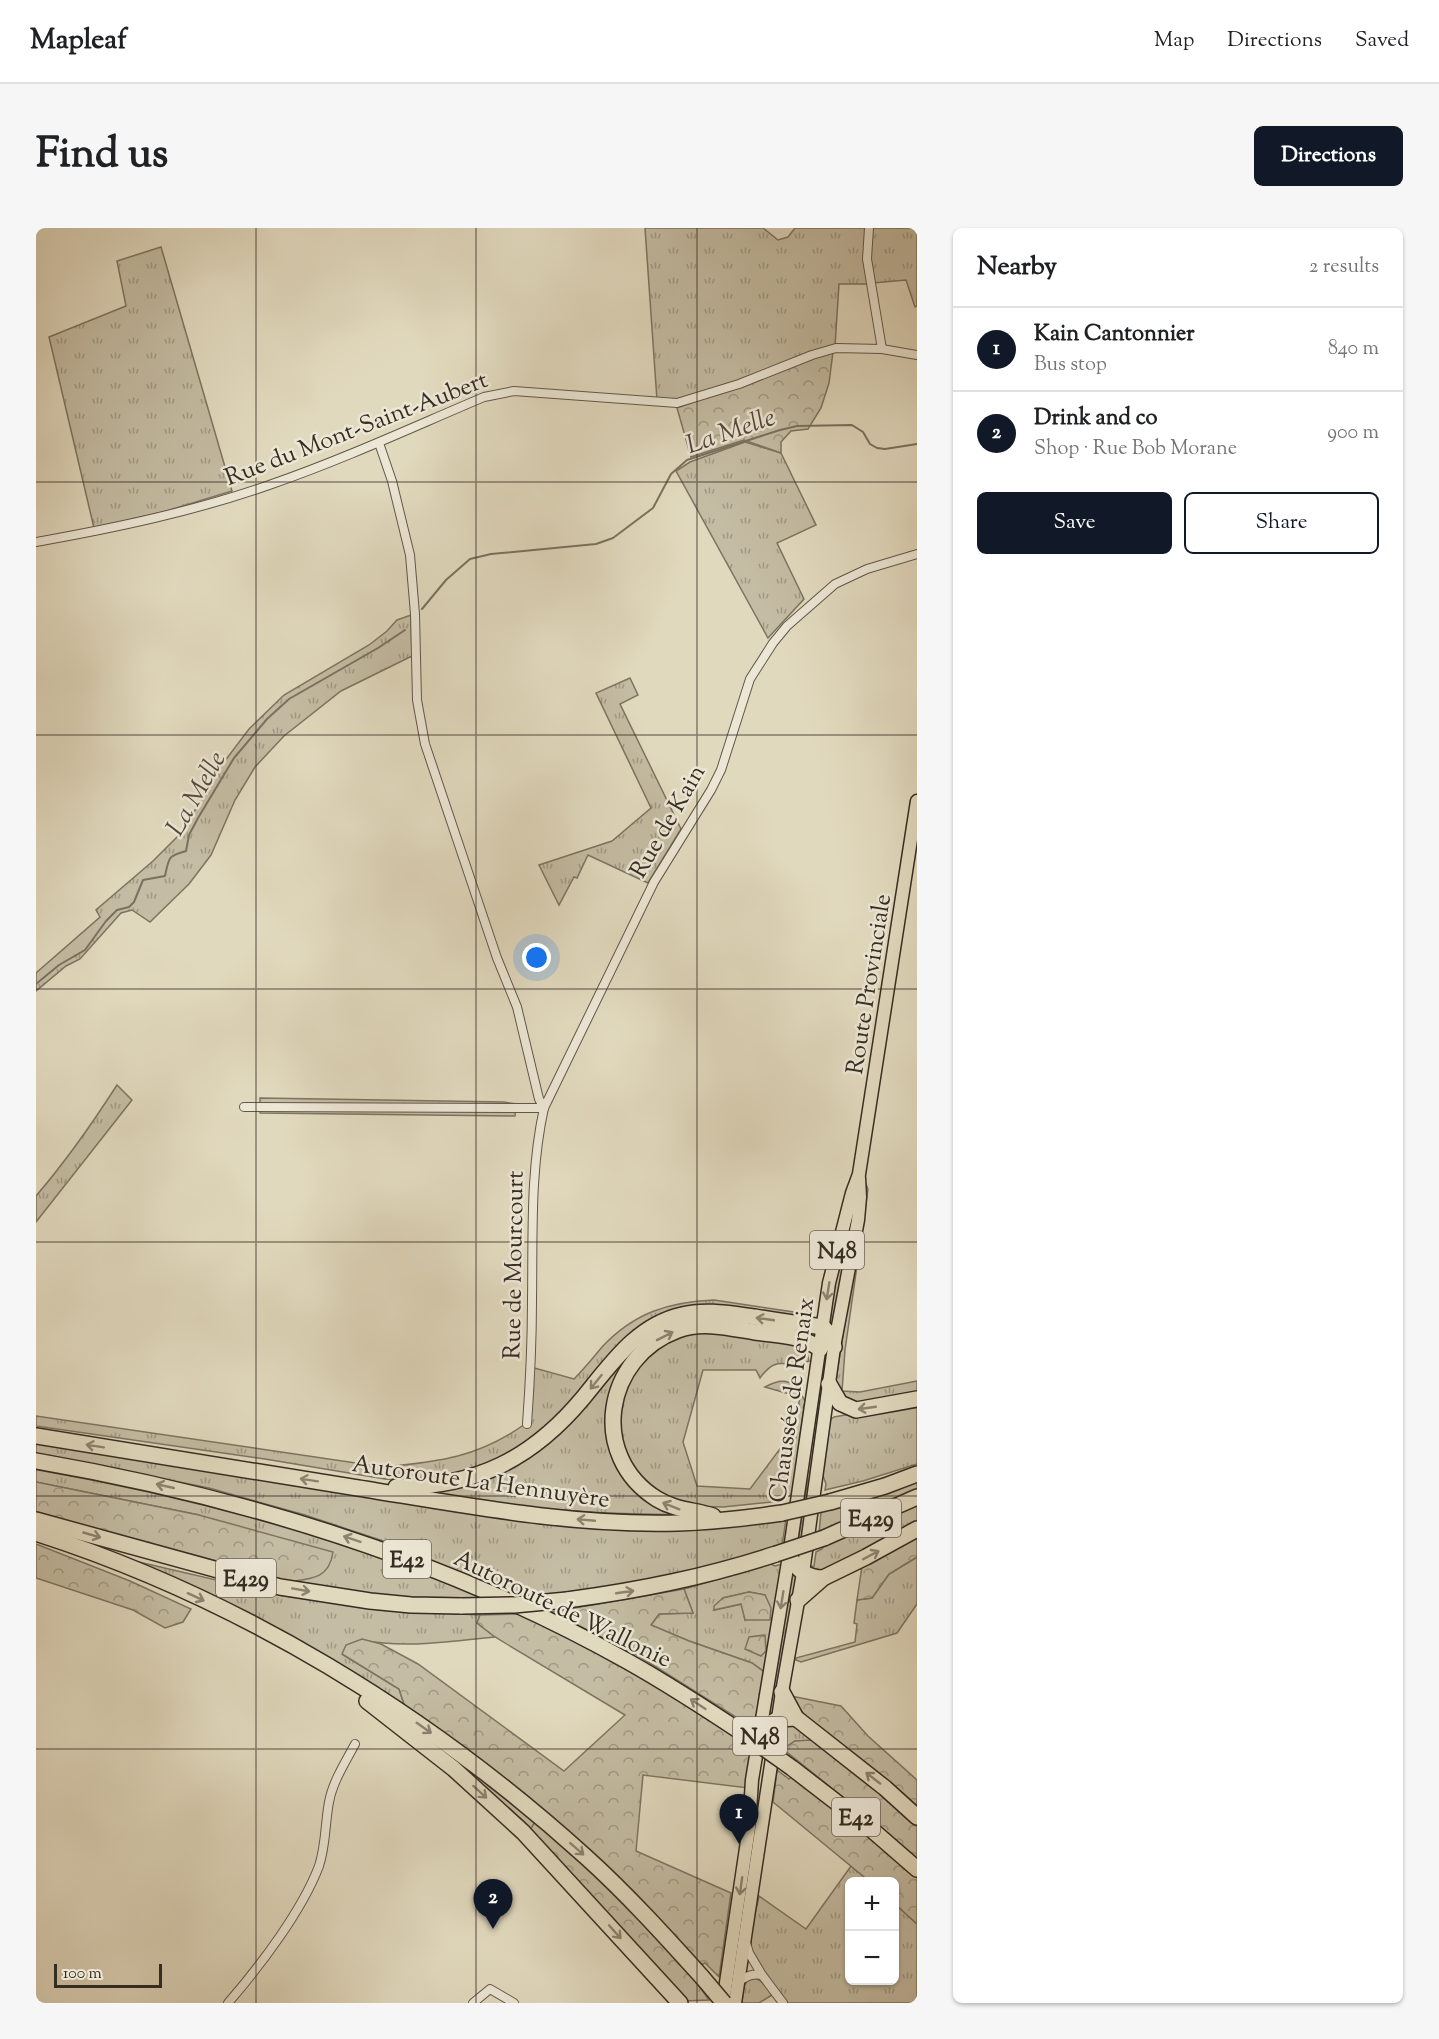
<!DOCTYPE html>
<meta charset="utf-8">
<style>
:root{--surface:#fff;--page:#f6f6f6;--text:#202124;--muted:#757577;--line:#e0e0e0;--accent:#111827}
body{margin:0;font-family:"Sorts Mill Goudy",serif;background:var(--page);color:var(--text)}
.controls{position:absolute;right:18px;bottom:18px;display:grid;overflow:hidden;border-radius:9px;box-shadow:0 2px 4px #0004}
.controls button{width:54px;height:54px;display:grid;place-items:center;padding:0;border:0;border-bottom:2px solid var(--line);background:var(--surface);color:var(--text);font:30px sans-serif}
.scale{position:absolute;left:18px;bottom:15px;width:108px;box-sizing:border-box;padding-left:6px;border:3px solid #362d22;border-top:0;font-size:16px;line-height:21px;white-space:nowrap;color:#362d22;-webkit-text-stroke:4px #ece6d5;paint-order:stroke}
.you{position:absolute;left:501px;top:730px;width:21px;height:21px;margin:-15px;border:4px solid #fff;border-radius:50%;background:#1a73e8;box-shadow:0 0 0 9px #1a73e833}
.badge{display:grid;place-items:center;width:39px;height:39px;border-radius:50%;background:var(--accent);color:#fff;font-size:20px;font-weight:700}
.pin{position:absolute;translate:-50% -50px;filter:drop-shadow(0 2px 3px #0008)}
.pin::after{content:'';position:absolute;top:32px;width:21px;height:18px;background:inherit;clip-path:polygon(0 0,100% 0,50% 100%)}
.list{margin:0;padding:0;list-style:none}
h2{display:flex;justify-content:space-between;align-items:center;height:78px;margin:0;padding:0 24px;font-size:26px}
h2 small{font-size:20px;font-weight:400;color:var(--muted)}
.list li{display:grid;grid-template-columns:39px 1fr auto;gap:18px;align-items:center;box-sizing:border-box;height:84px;padding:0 24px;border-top:2px solid var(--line)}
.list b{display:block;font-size:22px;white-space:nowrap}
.list p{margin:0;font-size:20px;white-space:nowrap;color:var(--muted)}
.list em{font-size:20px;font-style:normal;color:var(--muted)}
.actions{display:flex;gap:12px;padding:18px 24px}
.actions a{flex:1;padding:14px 0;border:2px solid var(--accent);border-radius:9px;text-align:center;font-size:21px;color:var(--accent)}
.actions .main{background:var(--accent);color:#fff}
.map{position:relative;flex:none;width:881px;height:1775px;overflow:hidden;border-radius:9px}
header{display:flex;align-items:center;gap:36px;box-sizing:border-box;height:84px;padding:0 30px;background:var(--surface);border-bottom:2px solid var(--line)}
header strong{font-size:28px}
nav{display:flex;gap:33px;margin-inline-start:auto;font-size:21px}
.intro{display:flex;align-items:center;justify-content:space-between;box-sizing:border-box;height:144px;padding:0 36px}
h1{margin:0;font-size:42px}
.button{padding:15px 27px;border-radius:9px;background:var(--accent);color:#fff;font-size:21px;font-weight:700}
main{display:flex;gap:36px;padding:0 36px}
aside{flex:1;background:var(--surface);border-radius:9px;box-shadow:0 2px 4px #0004}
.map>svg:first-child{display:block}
.grass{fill:url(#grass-tufts);stroke:#7d7462;stroke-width:1.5;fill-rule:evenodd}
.forest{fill:url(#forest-crowns);stroke:#7d7462;stroke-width:1.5}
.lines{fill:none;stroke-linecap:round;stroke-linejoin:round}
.stream{stroke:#7a7160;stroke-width:2}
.street-casing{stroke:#615849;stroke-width:10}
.primary-casing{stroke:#362d22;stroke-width:15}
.highway-casing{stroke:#362d22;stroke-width:18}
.street{stroke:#ece6d5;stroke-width:8}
.primary{stroke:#e1d9be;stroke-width:12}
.highway{stroke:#e1d9be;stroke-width:15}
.highway-bridge-casing{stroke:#362d22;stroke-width:18;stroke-linecap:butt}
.highway-bridge{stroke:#e1d9be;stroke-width:15}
.oneway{stroke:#8c8370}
.grid{fill:none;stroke:#362d22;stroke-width:1.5;stroke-opacity:0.55}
.labels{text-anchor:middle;stroke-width:5;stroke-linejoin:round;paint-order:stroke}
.shield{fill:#ece6d5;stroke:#6d6458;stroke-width:1.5}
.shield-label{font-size:22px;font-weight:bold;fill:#362d22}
.street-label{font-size:24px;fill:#362d22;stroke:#ece6d5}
.water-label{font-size:26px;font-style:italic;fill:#524a3c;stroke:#ece6d5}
</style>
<header>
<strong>Mapleaf</strong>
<nav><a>Map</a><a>Directions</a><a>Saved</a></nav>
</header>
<div class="intro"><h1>Find us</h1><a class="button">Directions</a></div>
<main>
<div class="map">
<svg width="881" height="1775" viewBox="0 0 881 1775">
<defs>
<pattern id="grass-tufts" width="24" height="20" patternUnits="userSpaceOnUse" patternTransform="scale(1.5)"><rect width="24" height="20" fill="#c4bca3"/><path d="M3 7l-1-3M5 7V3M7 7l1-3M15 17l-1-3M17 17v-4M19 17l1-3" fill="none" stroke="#a09984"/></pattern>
<pattern id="forest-crowns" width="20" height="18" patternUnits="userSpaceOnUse" patternTransform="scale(1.5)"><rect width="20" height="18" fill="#c4bca3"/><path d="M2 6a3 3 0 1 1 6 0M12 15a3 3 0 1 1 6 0" fill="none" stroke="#a09984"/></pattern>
</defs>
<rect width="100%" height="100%" fill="#e1d9be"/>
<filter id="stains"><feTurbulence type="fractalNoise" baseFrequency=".00333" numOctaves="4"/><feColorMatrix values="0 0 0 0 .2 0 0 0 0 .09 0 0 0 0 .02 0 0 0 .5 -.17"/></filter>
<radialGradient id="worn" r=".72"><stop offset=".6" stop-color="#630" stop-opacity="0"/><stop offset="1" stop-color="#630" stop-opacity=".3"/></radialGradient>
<g class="grass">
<polygon points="609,0 727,0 742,12 752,9 759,0 830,0 831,56 803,56 799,118 675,163 642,172 621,172"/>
<polygon points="834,0 881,0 881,78 879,79 870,52 837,55 835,49"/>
<polygon points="125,19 196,263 127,284 58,300 13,109 90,78 81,33"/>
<polygon points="709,214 745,225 780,297 741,315 768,371 732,410 640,243 654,234"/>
<polygon points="375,387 376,428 305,463 248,508 219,539 199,572 175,627 153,656 114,694 96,682 85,685 44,731 30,738 0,763 0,745 64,689 60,682 117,633 147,603 182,542 213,501 248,467 333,417 351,403 361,392"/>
<polygon points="594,450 602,467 584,476 645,601 612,655 552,627 541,650 538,649 523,677 503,637 576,613 615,580 560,465"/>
<path d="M81 857 96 872 0 994V968C30 933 56 896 81 857Z"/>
<polygon points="224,870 468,874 480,876 479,888 224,885"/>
<polygon points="822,955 798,1113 791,1097 799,1047"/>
<polygon points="830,956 832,961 809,1122 806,1163 824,1164 881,1153 881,1165 816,1177 799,1159"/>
<path d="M678 1072 758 1084H772L767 1120 771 1125 773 1133C749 1143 743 1124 724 1150L720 1142H667L647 1214 661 1258 714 1261 758 1202 764 1169 729 1159C749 1148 759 1153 769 1173L756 1267 747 1270 746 1273 687 1279 654 1278 647 1287 569 1285 495 1280 385 1264 384 1253 349 1251 229 1231 0 1198V1188L347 1239C403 1234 443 1229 489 1196L491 1138 538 1151C548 1141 557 1130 566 1119 598 1085 632 1074 678 1072Z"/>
<polygon points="779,1174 782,1189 773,1253 774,1257 767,1324 762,1333 760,1326 771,1257 771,1232"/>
<polygon points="881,1174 881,1236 827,1253 789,1262 790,1256 786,1245 794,1192 798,1189"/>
<polygon points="0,1214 486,1289 750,1291 746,1318 640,1350 520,1366 482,1369 359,1317 269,1287 173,1260 0,1225"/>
<polygon points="0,1238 119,1262 267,1300 455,1370 347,1369 250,1354 163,1287 0,1254"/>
<polygon points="881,1251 881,1265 783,1305 785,1284"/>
<polygon points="881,1278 881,1298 785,1347 772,1339 778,1338 780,1324 786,1321 788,1318"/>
<polygon points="881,1329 881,1376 861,1405 765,1434 760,1432 760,1430 819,1414 821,1396 818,1395 821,1372 836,1370 853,1346"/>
<path d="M90 1331 249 1368 344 1382 444 1387 441 1395 459 1409C415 1413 370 1421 326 1412L307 1427 363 1461 369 1479Z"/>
<path d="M735 1336 739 1338 746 1336 731 1446 716 1435 653 1413 615 1397 623 1386 657 1385 648 1361ZM713 1364 729 1367 709 1392 706 1376 678 1382 687 1370Z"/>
<polygon points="755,1336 763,1345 741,1486 733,1489"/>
<polygon points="754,1493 789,1518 759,1513 747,1521 744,1519 748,1495"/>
<polygon points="407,1524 451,1555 451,1557 499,1594 492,1605"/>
<path d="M815 1638 833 1653 814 1654V1752H858L859 1676 881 1696V1775H752C741 1760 722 1743 716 1724 711 1708 720 1685 723 1668L770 1701Z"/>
<path d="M715 1750C726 1750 730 1759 736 1767L723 1775H706C707 1765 706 1756 715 1750Z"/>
</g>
<g class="forest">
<polygon points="797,124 793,155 785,180 772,201 755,203 745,214 745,225 708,212 655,229 641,180 743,143 783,127"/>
<path d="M0 1254 163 1287 297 1324C293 1352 274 1351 250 1354L0 1287Z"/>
<polygon points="881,1309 881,1329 853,1346 836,1370 821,1372 826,1338"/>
<polygon points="0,1316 94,1353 155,1381 147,1394 129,1400 97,1382 0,1350"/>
<polygon points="648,1361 657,1385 623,1386 615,1397 653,1413 716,1435 731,1446 722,1503 601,1427 515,1384"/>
<polygon points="713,1364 729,1367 735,1380 734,1392 709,1392 705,1376 678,1382 678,1378 687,1370"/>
<polygon points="484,1386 542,1411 606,1448 706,1512 708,1521 718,1529 712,1560 607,1547 600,1623 695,1665 683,1749 669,1735 663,1738 369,1479 363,1461 306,1426 310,1417 326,1411 345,1416 382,1436 528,1543 589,1487 459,1409 441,1395 444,1387"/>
<polygon points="729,1407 730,1423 725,1428 709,1421 713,1409"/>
<polygon points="755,1468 805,1478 832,1508 881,1552 881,1578 769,1488"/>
<polygon points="776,1512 881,1594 881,1631 854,1607 747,1521 759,1513"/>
<polygon points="741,1542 753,1551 757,1548 806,1584 881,1648 881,1696 859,1676 858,1654 833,1653 737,1574"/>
<polygon points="499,1594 558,1646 611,1700 659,1752 673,1772 647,1773 492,1605"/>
</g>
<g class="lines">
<g class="stream">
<polyline points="386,381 410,352 434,331 455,326 560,316 577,310 617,280 635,246 651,232 744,202 761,198 816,197 827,204 834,216 841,220 849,221 881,216"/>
<path d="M0 756 23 737 49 722 70 693 81 682 93 679 98 674 107 652 129 648C133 629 132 628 150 623L153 607 162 590 198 530 231 491 253 471 342 420 369 402"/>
</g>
<defs>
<g id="street">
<polyline points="833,0 831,31 846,121"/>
<polyline points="343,215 356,253 374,327 379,386 381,472 389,516 461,730 481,779 503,871 508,880"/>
<path d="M0 314C79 300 160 283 236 256 308 231 377 199 448 169L478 163 641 175 703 156 776 127 800 120 846 121 881 127"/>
<polyline points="208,879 508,880"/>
<path d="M491 1196C494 1155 496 1113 496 1072 497 1007 494 943 508 880L618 654 675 562 685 542 714 451 737 415 751 398 799 356 831 341 881 326"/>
<polyline points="726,1747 747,1775"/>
<path d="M702 1754C710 1749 715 1745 726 1747L713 1725 710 1715"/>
<path d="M192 1775C224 1738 266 1683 283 1638 290 1617 289 1595 293 1574 297 1553 309 1535 319 1516"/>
<polyline points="437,1775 454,1761 478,1775"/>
</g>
<g id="primary">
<polyline points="687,1775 713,1600 716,1552 753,1328 793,1055 816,965 823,946 881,573"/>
<polyline points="699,1775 746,1464 767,1345 798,1119 822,992 824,969 823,950"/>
</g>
<g id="highway">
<polyline points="793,1156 804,1175 820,1182 881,1171"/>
<path d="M0 1208C108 1225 215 1243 322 1260 428 1277 535 1298 642 1295 677 1294 712 1290 746 1285"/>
<path d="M0 1233C207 1269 408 1330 591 1433 632 1456 672 1482 711 1508"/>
<path d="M360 1259C440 1259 496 1231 547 1170 575 1136 601 1097 646 1087 670 1081 695 1086 719 1089 742 1093 764 1096 787 1099L794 1107 798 1119"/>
<polyline points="794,1274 849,1258 881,1246"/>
<path d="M677 1288C658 1282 639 1282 621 1271 552 1228 568 1129 642 1102 666 1093 694 1100 719 1104 741 1107 766 1107 784 1121"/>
<polyline points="0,1292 244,1359 334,1373 375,1377 426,1378"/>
<path d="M0 1305C203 1370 392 1486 550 1629 591 1666 629 1708 666 1749"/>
<polyline points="788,1310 881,1269"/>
<path d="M753 1328C761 1341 770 1350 787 1350"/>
<path d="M531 1372C605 1362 669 1349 740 1326"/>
<polyline points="762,1372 787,1350 830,1329 881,1301"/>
<polyline points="746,1464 760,1490 849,1560 881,1589"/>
<polyline points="331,1473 418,1541 487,1604 644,1775"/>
<polyline points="725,1501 742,1491 760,1490"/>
<polyline points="756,1540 835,1601 881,1641"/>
</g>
</defs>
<use href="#street" class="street-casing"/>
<use href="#primary" class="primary-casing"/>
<use href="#highway" class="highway-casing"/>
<use href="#street" class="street"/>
<use href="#primary" class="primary"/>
<use href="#highway" class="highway"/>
<defs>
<g id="highway-bridge">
<polyline points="746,1285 794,1274"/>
<polyline points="740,1326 788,1310"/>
<polyline points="426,1378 478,1377 531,1372"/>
<polyline points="711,1508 756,1540"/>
<polyline points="666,1749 688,1775"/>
</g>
</defs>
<use href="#highway-bridge" class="highway-bridge-casing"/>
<use href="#highway-bridge" class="highway-bridge"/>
</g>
<defs><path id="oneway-shaft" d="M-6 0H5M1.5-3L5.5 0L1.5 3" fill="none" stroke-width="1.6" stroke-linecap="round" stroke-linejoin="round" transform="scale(1.5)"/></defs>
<g class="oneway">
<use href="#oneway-shaft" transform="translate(792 1063) rotate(99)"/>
<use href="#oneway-shaft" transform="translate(729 1091) rotate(-172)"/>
<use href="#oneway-shaft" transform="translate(629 1108) rotate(-27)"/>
<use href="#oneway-shaft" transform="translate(560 1154) rotate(129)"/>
<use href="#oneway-shaft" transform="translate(831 1180) rotate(172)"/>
<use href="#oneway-shaft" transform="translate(59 1218) rotate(-171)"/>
<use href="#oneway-shaft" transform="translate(273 1252) rotate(-171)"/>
<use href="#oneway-shaft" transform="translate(129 1258) rotate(-167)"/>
<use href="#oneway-shaft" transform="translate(635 1278) rotate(-158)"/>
<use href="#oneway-shaft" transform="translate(550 1292) rotate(-175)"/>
<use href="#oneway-shaft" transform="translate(56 1307) rotate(16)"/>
<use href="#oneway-shaft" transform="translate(316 1311) rotate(-161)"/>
<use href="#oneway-shaft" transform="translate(835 1327) rotate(-28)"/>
<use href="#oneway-shaft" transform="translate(265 1362) rotate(10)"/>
<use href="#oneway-shaft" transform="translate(589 1364) rotate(-8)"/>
<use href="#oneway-shaft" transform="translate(160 1369) rotate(25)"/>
<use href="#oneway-shaft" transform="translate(746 1372) rotate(99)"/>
<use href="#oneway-shaft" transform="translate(662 1476) rotate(-147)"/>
<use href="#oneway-shaft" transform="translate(388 1500) rotate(35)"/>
<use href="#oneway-shaft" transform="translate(837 1550) rotate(-142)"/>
<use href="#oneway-shaft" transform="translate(444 1564) rotate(42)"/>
<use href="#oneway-shaft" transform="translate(541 1621) rotate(41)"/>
<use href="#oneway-shaft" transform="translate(705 1658) rotate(98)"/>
<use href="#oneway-shaft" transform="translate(579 1704) rotate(48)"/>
</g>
<path class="grid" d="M220 0V1775M440 0V1775M661 0V1775M0 254H881M0 507H881M0 761H881M0 1014H881M0 1268H881M0 1521H881"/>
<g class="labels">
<g class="shield">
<rect x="774" y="1003" width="54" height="38" rx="4.5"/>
<rect x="805" y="1271" width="60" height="38" rx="4.5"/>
<rect x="347" y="1312" width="48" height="38" rx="4.5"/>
<rect x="180" y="1331" width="60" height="38" rx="4.5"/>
<rect x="697" y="1489" width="54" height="38" rx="4.5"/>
<rect x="796" y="1570" width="48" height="38" rx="4.5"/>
</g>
<g class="shield-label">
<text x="801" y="1030">N48</text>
<text x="835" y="1298">E429</text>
<text x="371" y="1339">E42</text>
<text x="210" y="1358">E429</text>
<text x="724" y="1516">N48</text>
<text x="820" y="1597">E42</text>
</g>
<g class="street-label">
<text transform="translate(320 200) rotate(-21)" y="8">Rue du Mont-Saint-Aubert</text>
<text transform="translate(631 593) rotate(-60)" y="8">Rue de Kain</text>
<text transform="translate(832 756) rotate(-81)" y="8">Route Provinciale</text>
<text transform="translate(477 1037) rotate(-89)" y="8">Rue de Mourcourt</text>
<text transform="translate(755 1172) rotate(-82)" y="8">Chaussée de Renaix</text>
<text transform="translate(445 1253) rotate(8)" y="8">Autoroute La Hennuyère</text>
<text transform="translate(527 1380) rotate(26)" y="8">Autoroute de Wallonie</text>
</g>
<g class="water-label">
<text transform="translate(694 202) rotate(-19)" y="9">La Melle</text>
<text transform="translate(159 565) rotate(-60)" y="9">La Melle</text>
</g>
</g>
<rect width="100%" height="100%" filter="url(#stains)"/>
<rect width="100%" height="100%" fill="url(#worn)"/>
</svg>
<div class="controls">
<button>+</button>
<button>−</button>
</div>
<div class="scale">100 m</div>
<div class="you"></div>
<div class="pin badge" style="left:703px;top:1616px">1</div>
<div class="pin badge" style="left:457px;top:1701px">2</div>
</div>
<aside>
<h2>Nearby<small>2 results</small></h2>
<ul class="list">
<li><span class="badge">1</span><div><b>Kain Cantonnier</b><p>Bus stop</p></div><em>840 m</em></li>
<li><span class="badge">2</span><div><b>Drink and co</b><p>Shop · Rue Bob Morane</p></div><em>900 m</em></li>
</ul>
<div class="actions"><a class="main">Save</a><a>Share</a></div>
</aside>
</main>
